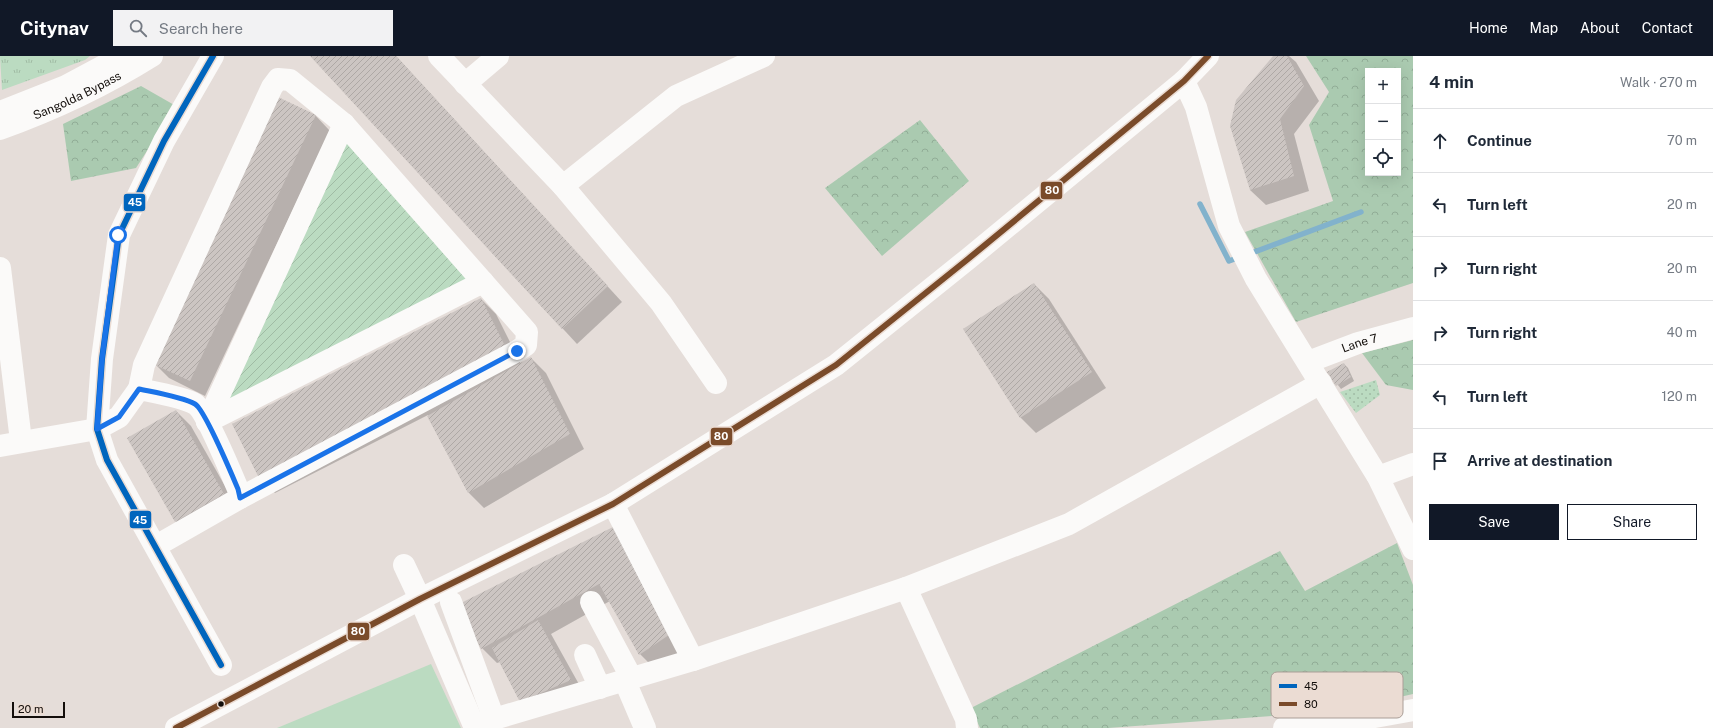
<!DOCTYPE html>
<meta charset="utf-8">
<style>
:root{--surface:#fff;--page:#f2f2f3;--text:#1f2937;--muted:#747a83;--line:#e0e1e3;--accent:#111827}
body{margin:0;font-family:"Public Sans",sans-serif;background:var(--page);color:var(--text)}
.controls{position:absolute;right:12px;top:12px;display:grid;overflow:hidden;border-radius:0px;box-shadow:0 4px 16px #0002}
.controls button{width:36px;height:36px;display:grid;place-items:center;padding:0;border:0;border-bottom:1px solid var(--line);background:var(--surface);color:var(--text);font:20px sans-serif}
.scale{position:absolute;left:12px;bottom:10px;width:53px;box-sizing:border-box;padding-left:4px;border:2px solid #130e0b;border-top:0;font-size:11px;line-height:14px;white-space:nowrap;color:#130e0b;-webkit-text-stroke:3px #ebdcd3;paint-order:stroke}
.stop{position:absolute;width:12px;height:12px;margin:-9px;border:3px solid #1a73e8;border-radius:50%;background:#fff}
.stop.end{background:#1a73e8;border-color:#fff;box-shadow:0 1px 4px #0008}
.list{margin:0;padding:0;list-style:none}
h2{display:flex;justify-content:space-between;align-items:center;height:52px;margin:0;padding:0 16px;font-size:17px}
h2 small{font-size:13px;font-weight:400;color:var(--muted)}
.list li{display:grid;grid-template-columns:26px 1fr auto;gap:12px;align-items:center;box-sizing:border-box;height:64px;padding:0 16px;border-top:1px solid var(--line)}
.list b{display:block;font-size:15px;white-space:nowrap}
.list em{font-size:13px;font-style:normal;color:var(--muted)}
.actions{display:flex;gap:8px;padding:12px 16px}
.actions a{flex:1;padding:9px 0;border:1px solid var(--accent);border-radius:0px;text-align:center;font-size:14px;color:var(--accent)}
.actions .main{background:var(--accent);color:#fff}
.icon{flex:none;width:22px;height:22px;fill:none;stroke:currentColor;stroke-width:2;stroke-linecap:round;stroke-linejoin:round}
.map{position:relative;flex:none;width:1413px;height:672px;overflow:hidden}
header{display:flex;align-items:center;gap:24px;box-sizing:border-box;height:56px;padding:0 20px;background:var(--accent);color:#fff}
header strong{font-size:19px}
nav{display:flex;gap:22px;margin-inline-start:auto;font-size:14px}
.search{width:280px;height:36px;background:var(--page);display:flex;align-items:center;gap:10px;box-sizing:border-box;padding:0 14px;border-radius:0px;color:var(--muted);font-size:15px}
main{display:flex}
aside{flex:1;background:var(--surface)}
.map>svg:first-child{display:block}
.grass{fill:url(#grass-tufts)}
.forest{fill:url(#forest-crowns);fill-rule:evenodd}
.park{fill:url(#park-dots)}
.garden{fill:url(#garden-furrows)}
.pitch{fill:#bbdbc1}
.shadow{fill:#0003}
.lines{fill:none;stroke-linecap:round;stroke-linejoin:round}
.stream{stroke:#82b2cc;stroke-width:5.5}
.building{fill:url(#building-hatch)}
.minor{stroke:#fbfaf9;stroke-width:22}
.major{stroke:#fbfaf9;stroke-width:22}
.highway{stroke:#fbfaf9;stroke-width:22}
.bus-1-casing{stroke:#ebdcd3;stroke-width:9}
.bus-2-casing{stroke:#ebdcd3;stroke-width:9}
.bus-1{stroke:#0065bd;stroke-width:6}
.bus-2{stroke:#7a4b2a;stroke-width:6}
.route{stroke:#1a73e8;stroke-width:5}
.bus-dot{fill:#130e0b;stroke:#ebdcd3;stroke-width:1.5}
.labels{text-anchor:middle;stroke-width:3;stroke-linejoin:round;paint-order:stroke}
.street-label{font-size:12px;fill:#130e0b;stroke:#ebdcd3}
.key{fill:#ebdcd3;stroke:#aa9e97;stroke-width:1}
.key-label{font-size:11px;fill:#130e0b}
.line-badge{stroke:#ebdcd3;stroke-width:1.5}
.badge-label{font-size:11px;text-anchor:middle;font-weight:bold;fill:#fff}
</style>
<header>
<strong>Citynav</strong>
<div class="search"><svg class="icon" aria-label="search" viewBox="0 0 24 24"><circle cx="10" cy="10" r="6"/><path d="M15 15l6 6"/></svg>Search here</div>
<nav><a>Home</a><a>Map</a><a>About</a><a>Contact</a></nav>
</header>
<main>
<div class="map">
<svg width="1413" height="672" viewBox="0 0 1413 672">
<defs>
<pattern id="grass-tufts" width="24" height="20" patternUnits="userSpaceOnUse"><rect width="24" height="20" fill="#bbdbc1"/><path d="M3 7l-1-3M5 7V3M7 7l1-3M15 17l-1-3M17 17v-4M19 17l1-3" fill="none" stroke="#a0bba4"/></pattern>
<pattern id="forest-crowns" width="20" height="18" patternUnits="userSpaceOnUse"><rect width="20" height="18" fill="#aacab0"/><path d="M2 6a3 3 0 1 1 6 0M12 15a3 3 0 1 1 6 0" fill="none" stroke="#91ac96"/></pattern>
<pattern id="park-dots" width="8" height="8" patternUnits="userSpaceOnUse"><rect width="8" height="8" fill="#bbdbc1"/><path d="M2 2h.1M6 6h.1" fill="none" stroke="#a0bba4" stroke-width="1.8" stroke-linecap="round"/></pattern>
<pattern id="garden-furrows" width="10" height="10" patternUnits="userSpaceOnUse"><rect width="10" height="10" fill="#bbdbc1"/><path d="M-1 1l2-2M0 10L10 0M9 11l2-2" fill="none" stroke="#a0bba4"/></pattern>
<pattern id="building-hatch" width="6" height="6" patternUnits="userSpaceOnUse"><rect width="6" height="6" fill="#ccc5c2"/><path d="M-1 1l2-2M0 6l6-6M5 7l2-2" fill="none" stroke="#aea8a5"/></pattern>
</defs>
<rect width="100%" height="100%" fill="#e5ddd9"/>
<polygon class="grass" points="0,0 90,0 85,4 2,34"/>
<g class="forest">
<path d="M1306 0H1413V227L1296 266 1245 176 1333 145 1309 69 1329 36ZM1368 15H1398V117H1368Z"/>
<polygon points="141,30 176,50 136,112 71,125 63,68"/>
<polygon points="920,64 969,125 882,200 825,132"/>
<polygon points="1413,284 1413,334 1386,329 1362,297"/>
<polygon points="1397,487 1413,529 1413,638 1338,655 1108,672 980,672 971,652 1280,495 1305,535"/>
</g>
<polygon class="park" points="1376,324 1380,339 1356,357 1340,336"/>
<polygon class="garden" points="349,80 471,222 222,353"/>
<polygon class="pitch" points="431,608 461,672 277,672"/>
<g class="shadow">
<polygon points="311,0 396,0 622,246 577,288"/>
<polygon points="1274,0 1289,0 1296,6 1319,45 1294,78 1309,135 1266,149 1250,134"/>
<polygon points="315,59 330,75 205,340 169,322 154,307"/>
<polygon points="1034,228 1049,243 1106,332 1036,377 1021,362 964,273"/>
<polygon points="481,243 496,258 521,308 531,302 546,317 584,393 484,452 469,437 428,359 275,437 260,422"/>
<polygon points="1344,308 1348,312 1354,325 1341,333 1328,316"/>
<polygon points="176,355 191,370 238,453 191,481 176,466"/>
<polygon points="619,469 686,592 655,613 640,598 610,545 551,578 585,639 536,660 500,606 497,607 482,592"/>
</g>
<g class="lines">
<g class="stream">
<polyline points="1200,148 1229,205 1240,201"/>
<polyline points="1249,198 1361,156"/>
</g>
</g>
<g class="building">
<polygon points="310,0 396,0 608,230 562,273"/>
<polygon points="1273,0 1287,0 1304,30 1280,63 1294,120 1250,134 1230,70 1236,44"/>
<polygon points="278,41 316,59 190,325 153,308"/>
<polygon points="1034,227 1092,316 1020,362 963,273"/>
<polygon points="481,242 508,296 259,422 232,368"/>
<polygon points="531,301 570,378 468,437 427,360"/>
<polygon points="1344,307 1351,321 1336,330 1327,316"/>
<polygon points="176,354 224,438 175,466 127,382"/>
<polygon points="619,468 672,577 639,599 599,528 481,593 457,549"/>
<polygon points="538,564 571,624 520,646 492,592"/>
</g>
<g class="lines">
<g class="minor">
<polyline points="213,0 164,85 119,179 102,303 97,373 107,404 221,609"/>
<polyline points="439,0 563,130 661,247 716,327"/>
<polyline points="1184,25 1196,51 1229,170 1256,223 1378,421 1413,493"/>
<polyline points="465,28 498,0"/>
<polyline points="563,130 676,40 764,0"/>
<polyline points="0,212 21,385"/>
<path id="s1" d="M1308 306 1358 287 1413 272"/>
<polyline points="139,333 144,309 272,31 278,23 290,24 344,68 527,276 526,289 517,295 240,442"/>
<polyline points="207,366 344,68"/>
<polyline points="207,366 483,226"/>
<path d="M0 390 97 373 119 361 139 333C153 336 183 341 195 348 205 354 232 419 238 433L240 442 156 490"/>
<polyline points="1378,421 1413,408"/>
<polyline points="613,448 693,604"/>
<polyline points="404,509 420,543 475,672"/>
<polyline points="906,532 966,663 967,672"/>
<polyline points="451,546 494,663"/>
<polyline points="591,546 631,621"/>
<polyline points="585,599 600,632"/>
<polyline points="624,623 645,672"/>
<polyline points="474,670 494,663 693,604 906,532 1069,468 1321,327"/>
<polyline points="1284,672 1336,668 1413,654"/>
</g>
<path class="major" id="s2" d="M0 73C53 54 104 30 152 0"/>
<g class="highway">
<polyline points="0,56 66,30 122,0"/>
<polyline points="176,672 420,543 613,448 836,309 968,203 1184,25 1208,0"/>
</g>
<defs>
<polyline id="bus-1" points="213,0 164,85 119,179 102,303 97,373 107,404 221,609"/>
<polyline id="bus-2" points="176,672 420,543 613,448 836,309 968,203 1184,25 1208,0"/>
</defs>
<use href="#bus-1" class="bus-1-casing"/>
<use href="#bus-2" class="bus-2-casing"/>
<use href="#bus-1" class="bus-1"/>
<use href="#bus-2" class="bus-2"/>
</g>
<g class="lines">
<path class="route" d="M118 179 102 303 97 373 119 361 139 333C153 336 183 341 195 348 205 354 232 419 238 433L240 442 517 295"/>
</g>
<circle class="bus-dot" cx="221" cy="648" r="3.5"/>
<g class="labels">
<g class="street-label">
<text dy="4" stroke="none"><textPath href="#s2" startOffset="84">Sangolda Bypass</textPath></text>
<text dy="4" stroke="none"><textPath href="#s1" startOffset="55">Lane 7</textPath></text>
</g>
</g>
<rect x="1271" y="616" width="132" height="46" rx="6" class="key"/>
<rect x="1279" y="628" width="18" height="4" fill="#0065bd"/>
<rect x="1279" y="646" width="18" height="4" fill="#7a4b2a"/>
<g class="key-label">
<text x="1304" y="634">45</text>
<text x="1304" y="652">80</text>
</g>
<g class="line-badge">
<rect x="1040" y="125" width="23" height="19" rx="4" fill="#7a4b2a"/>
<rect x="123" y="137" width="23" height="19" rx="4" fill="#0065bd"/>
<rect x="710" y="371" width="23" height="19" rx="4" fill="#7a4b2a"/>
<rect x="129" y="454" width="23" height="19" rx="4" fill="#0065bd"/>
<rect x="347" y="566" width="23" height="19" rx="4" fill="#7a4b2a"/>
</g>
<g class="badge-label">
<text x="1052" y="138">80</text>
<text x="135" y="150">45</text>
<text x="721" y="384">80</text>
<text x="140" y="468">45</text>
<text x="358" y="579">80</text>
</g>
</svg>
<div class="controls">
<button>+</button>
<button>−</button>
<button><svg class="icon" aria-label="locate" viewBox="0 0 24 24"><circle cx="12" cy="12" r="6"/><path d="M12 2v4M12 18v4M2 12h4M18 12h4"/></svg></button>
</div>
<div class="scale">20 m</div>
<div class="stop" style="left:118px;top:179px"></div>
<div class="stop end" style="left:517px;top:295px"></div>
</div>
<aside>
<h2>4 min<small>Walk · 270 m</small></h2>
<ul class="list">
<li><svg class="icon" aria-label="ahead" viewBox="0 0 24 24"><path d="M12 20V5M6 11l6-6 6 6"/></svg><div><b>Continue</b></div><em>70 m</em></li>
<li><svg class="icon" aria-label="left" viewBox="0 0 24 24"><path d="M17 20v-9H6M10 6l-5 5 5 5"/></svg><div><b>Turn left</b></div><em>20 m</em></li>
<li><svg class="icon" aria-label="right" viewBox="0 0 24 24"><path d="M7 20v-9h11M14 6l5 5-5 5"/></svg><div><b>Turn right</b></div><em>20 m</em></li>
<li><svg class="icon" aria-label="right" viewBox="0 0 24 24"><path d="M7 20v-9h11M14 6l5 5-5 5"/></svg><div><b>Turn right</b></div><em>40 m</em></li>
<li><svg class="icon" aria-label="left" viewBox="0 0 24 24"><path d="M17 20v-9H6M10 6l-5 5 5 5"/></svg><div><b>Turn left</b></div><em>120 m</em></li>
<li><svg class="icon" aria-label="arrive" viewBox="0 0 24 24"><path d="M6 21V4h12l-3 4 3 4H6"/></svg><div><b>Arrive at destination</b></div></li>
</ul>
<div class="actions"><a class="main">Save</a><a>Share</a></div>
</aside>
</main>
